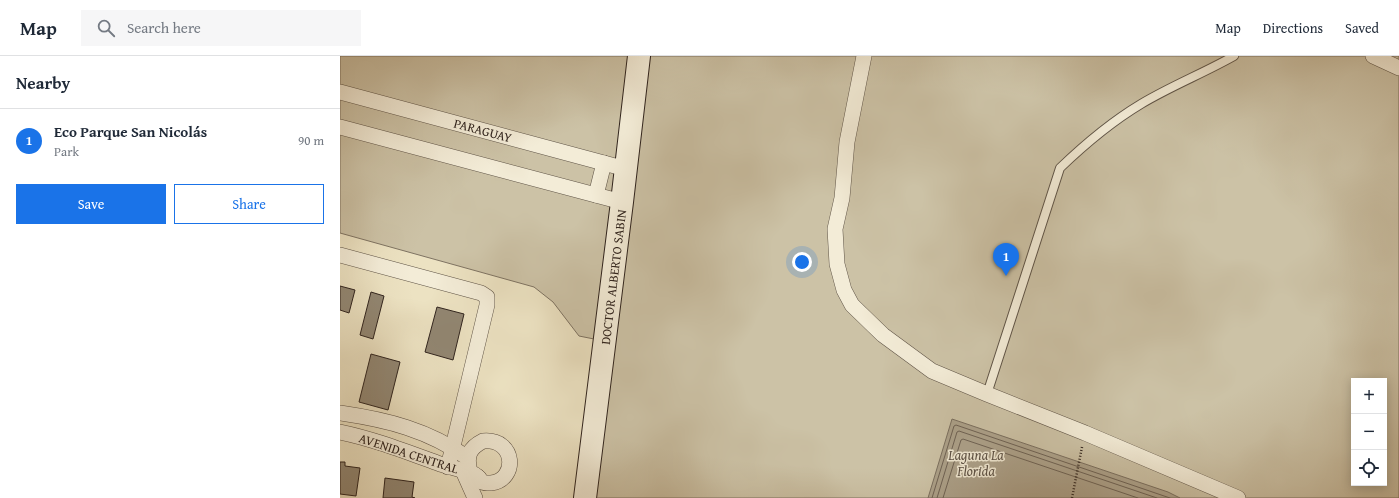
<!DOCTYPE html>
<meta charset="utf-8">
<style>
:root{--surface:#fff;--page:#f6f6f7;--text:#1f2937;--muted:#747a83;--line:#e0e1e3;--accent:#1a73e8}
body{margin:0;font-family:"Gentium Book Plus",serif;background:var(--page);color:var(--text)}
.controls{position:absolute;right:12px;bottom:12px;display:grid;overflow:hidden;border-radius:0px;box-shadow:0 2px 10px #0003}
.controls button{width:36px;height:36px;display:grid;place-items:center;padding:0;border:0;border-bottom:1px solid var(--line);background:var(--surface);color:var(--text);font:20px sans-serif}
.you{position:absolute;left:462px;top:206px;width:14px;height:14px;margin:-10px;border:3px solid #fff;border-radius:50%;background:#1a73e8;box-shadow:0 0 0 6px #1a73e833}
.badge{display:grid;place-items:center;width:26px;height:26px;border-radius:50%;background:var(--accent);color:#fff;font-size:13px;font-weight:700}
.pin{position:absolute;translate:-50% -33px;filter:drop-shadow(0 1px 2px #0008)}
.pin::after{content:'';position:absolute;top:21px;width:14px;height:12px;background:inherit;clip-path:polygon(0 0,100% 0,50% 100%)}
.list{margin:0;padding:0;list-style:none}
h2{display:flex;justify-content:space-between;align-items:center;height:52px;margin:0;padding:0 16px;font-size:17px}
h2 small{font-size:13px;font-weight:400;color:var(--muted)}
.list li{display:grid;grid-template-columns:26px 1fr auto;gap:12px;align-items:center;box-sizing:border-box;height:64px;padding:0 16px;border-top:1px solid var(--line)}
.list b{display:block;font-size:15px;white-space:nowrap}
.list p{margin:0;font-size:13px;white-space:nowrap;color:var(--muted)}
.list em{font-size:13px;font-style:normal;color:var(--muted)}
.actions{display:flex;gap:8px;padding:12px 16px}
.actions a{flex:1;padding:9px 0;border:1px solid var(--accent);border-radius:0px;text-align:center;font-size:14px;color:var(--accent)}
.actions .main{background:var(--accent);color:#fff}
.icon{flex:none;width:22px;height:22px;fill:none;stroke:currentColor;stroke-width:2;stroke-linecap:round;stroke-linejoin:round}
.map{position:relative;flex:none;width:1059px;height:442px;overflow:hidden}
header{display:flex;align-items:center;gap:24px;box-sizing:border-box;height:56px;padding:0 20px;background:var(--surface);border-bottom:1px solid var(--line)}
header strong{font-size:19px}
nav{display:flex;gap:22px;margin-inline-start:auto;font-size:14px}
.search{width:280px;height:36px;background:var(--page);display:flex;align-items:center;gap:10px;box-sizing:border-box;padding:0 14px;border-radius:0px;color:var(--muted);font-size:15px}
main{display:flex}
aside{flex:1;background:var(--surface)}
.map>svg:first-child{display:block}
.green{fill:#ccc2a6;stroke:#7e7362;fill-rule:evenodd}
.water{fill:#aca18a;stroke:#7a6f5f}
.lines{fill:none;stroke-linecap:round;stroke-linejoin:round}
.shore{stroke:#6e6254;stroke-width:1}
.building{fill:#928773;stroke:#30241e}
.lane-casing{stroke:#5f5447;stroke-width:10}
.street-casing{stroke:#5f5447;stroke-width:16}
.secondary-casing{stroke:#30241e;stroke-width:24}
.path{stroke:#30241e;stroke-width:2.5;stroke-dasharray:1 2;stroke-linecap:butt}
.lane{stroke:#f3ecd7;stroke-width:8}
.street{stroke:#f3ecd7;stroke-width:15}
.secondary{stroke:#f3ecd7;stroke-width:22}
.labels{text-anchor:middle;stroke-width:3;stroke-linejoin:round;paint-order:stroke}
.street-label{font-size:13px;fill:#30241e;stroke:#f3ecd7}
.water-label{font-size:14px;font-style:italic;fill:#5b5044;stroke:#f3ecd7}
</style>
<header>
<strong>Map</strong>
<div class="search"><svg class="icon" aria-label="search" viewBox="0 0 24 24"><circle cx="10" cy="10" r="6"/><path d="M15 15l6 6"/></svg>Search here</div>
<nav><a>Map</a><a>Directions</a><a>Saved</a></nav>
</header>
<main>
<aside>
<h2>Nearby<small></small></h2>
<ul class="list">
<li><span class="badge">1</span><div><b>Eco Parque San Nicolás</b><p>Park</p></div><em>90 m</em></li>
</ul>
<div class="actions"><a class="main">Save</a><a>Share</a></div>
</aside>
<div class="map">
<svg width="1059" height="442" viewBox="0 0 1059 442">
<rect width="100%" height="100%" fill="#ece2c2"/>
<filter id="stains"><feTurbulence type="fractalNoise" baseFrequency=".005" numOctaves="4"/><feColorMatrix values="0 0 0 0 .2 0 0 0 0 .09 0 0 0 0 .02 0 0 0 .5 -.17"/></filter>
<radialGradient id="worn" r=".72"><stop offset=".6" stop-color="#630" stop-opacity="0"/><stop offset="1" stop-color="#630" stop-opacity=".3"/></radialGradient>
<g class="green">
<polygon points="0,0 289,0 254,283 239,280 213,246 194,231 0,177"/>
<path d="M299 0H1059V442H245ZM1014 325H1044V427H1014Z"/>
</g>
<polygon class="water" points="612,363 828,436 840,442 588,442"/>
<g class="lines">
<g class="shore">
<polyline points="592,442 614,370 616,369 830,442"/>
<polyline points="597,442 617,376 619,375 817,442"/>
<polyline points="603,442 621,384 623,383 798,442"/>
</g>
</g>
<g class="building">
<polygon points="0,230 15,234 9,257 0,254"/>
<polygon points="31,236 44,240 33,283 20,279"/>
<polygon points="97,251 124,258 113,304 85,296"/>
<polygon points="31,298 60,306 48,354 19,346"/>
<polygon points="0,406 5,406 5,410 20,412 16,440 0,438"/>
<polygon points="45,422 74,426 72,441 75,442 43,442"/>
</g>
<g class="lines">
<defs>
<path id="lane" d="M647 338 720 112C745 88 771 66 801 48 831 30 864 17 894 0"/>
<g id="street">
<polyline points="524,0 507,86 502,142 495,173 497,208 504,234 512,249 543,279 592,315 647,338 745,377 898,442"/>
<polyline points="1033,0 1059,12"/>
<polyline points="0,36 286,113"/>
<polyline points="0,71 282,146"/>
<polyline points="256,139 264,107"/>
<polyline points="0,199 141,237 147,241 147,249 108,411"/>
<path d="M0 357C48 364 88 374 128 402"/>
<path d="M0 376C34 383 67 396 100 408 113 412 126 414 138 421"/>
<path d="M143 385C176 382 178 424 151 427 149 427 144 427 142 426 141 425 139 421 138 421 136 419 133 417 130 416 126 400 129 392 143 385Z"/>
<polyline points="123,415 135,442"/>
</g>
<polyline id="secondary" points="245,442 282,146 299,0"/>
</defs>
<use href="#lane" class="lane-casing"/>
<use href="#street" class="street-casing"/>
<use href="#secondary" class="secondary-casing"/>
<polyline class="path" points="732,442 742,391"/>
<use href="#lane" class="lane"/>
<use href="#street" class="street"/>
<use href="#secondary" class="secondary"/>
</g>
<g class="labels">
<g class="street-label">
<text transform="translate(143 74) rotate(15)" y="5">PARAGUAY</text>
<text transform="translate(273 221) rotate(-83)" y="5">DOCTOR ALBERTO SABIN</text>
<text transform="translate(69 397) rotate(18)" y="5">AVENIDA CENTRAL</text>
</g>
<g class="water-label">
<text x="636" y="404">Laguna La<tspan x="636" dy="16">Florida</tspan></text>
</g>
</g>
<rect width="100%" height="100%" filter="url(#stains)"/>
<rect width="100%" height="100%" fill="url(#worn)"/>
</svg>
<div class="controls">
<button>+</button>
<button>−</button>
<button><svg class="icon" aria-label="locate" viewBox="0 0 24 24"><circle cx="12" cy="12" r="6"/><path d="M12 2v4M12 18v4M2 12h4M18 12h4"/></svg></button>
</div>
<div class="you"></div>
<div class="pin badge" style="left:666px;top:220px">1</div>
</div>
</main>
